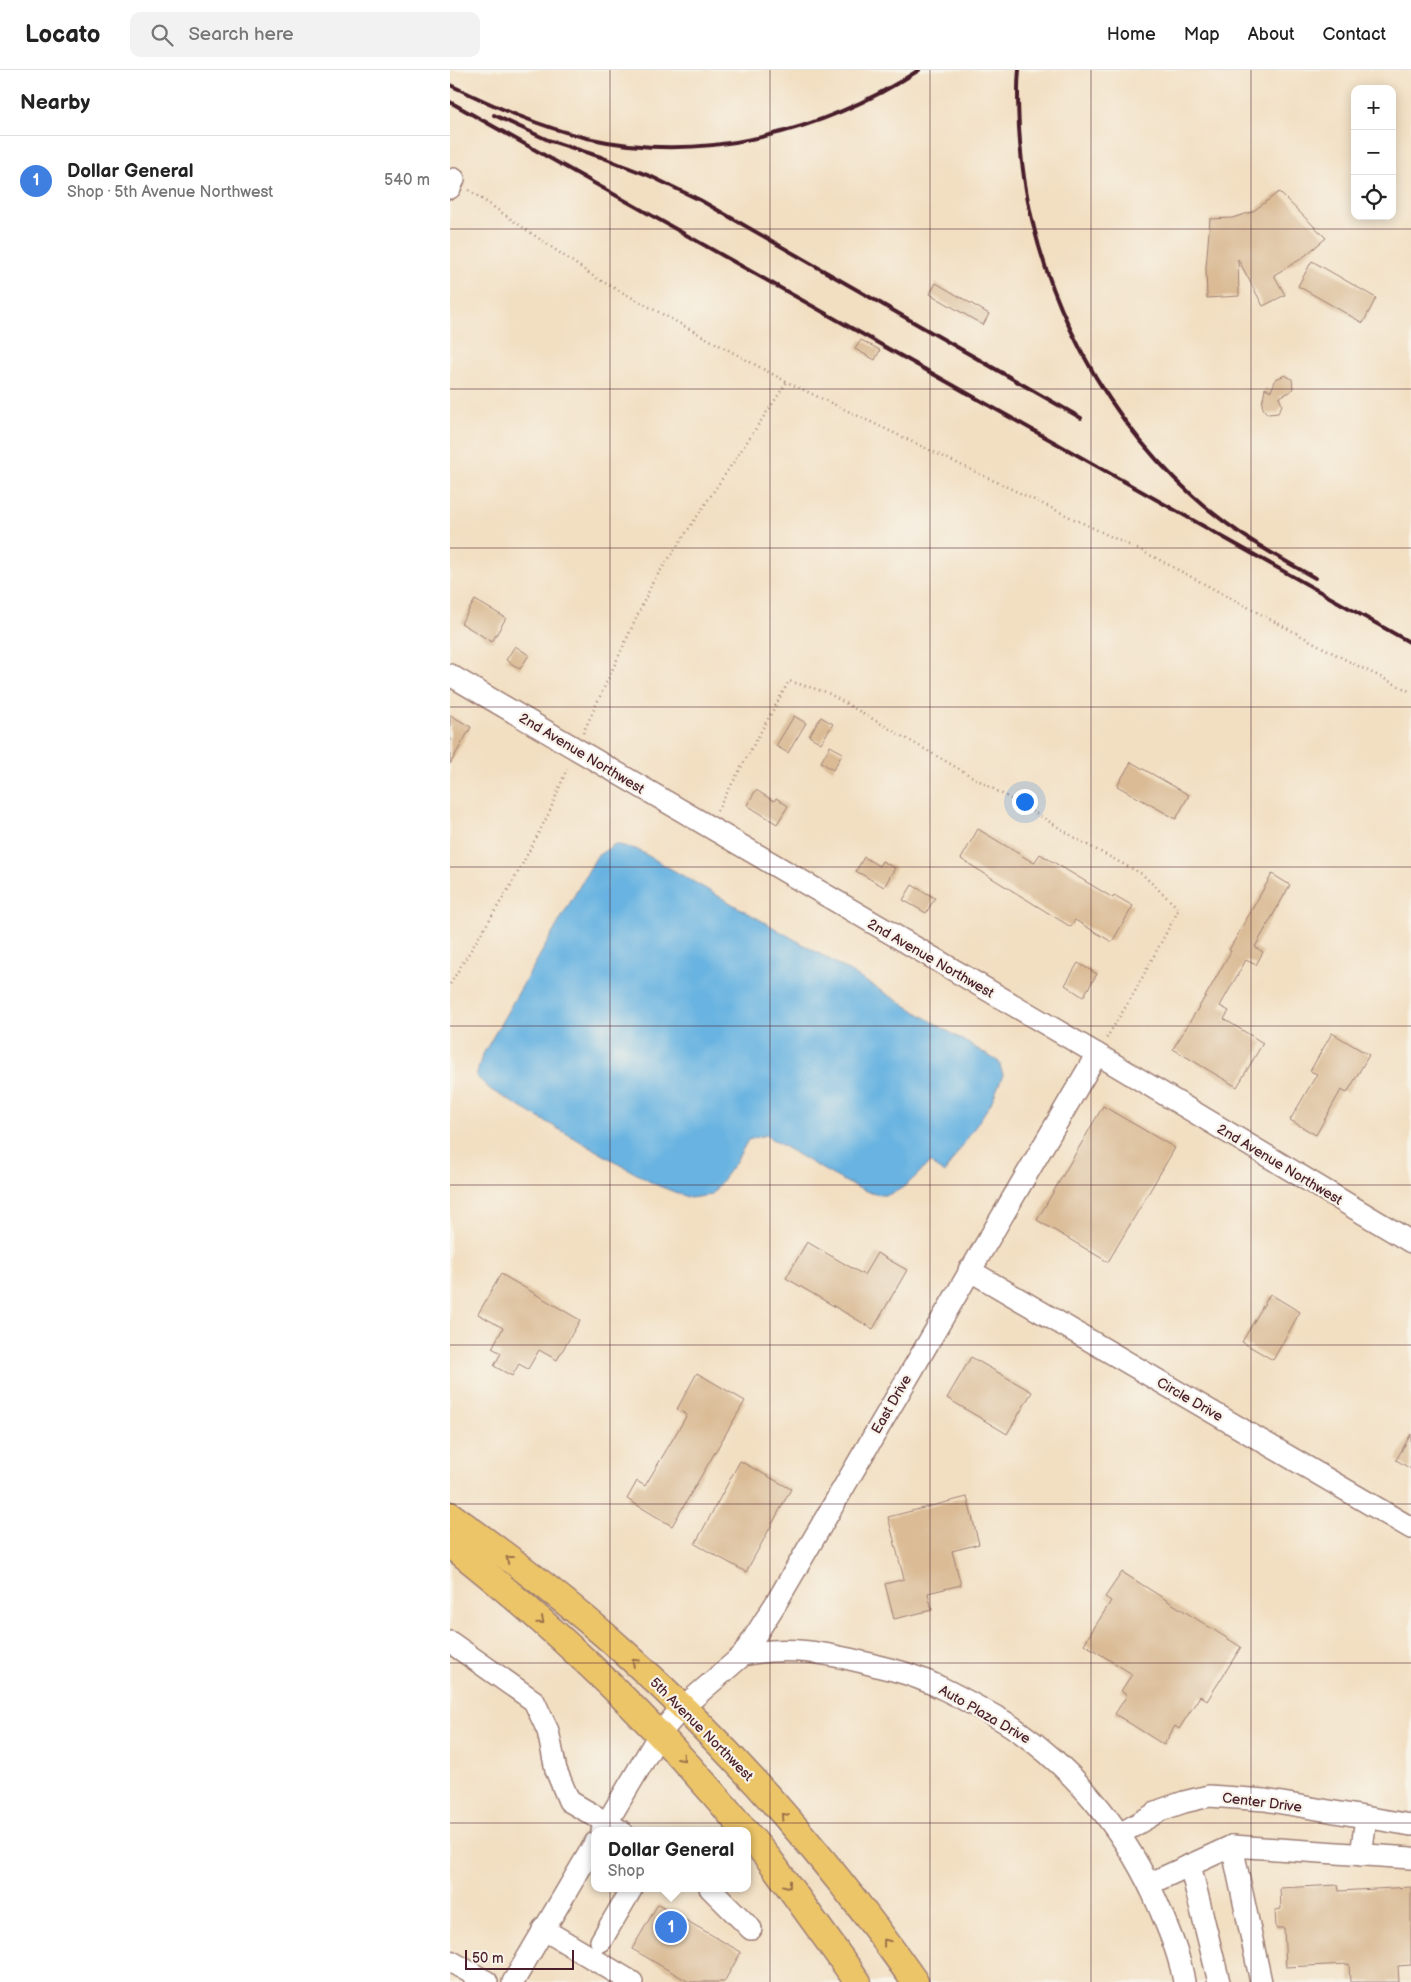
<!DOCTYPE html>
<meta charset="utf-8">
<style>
:root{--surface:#fff;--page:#f2f2f2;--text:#222;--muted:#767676;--line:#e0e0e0;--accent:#0f766e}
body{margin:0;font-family:"Balsamiq Sans",sans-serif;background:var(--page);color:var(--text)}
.controls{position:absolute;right:15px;top:15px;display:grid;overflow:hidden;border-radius:10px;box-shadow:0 2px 12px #0003}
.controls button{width:45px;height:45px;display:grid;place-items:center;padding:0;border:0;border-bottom:1px solid var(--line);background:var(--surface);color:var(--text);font:25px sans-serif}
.scale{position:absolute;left:15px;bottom:12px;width:109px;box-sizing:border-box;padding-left:5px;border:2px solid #4a1f2b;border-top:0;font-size:14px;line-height:18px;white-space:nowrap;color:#4a1f2b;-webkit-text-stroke:4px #f7f3e8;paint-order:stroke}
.you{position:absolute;left:574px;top:731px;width:18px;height:18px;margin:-12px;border:4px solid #fff;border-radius:50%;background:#1a73e8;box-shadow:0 0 0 8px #1a73e833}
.badge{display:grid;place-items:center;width:32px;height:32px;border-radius:50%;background:var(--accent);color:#fff;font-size:16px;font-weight:700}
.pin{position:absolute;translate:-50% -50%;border:2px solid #fff;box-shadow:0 1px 5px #0006}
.popup{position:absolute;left:141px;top:1757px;width:160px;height:65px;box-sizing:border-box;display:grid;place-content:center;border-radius:10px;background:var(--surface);filter:drop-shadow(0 1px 4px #0005);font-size:16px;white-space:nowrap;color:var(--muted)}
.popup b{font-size:19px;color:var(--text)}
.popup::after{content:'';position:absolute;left:50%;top:100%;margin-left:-10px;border:10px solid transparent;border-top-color:var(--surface)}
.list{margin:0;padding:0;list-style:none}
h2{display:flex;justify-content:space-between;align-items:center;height:65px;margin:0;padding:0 20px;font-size:21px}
h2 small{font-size:16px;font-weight:400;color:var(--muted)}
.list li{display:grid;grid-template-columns:32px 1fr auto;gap:15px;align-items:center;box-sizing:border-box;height:90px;padding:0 20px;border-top:1px solid var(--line)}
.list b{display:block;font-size:19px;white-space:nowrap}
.list p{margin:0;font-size:16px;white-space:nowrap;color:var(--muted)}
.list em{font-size:16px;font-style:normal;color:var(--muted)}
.icon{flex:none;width:28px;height:28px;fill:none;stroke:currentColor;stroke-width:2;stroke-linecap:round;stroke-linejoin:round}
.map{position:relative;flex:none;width:961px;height:1912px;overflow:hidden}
header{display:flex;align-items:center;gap:30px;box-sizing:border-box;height:70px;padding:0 25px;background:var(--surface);border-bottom:1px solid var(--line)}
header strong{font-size:24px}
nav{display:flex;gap:28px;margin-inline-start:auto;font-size:18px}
.search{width:350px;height:45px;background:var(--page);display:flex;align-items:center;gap:12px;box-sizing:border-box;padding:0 18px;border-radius:10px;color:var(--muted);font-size:19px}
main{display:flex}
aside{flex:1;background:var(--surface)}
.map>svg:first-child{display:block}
.water{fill:#68b3e1;stroke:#596986}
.building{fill:#dabb95}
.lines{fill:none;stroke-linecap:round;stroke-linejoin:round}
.minor-casing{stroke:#9e7f76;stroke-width:24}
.major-casing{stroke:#9e7f76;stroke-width:29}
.path{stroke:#9e7f76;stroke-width:2.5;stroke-dasharray:1 4;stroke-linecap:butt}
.minor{stroke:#fff;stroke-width:21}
.major{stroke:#edc569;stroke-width:26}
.rail{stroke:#4a1f2b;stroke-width:4}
.oneway{stroke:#9c724a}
.grid{fill:none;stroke:#4a1f2b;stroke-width:1;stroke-opacity:0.55}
.labels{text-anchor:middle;stroke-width:4.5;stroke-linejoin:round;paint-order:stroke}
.street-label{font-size:14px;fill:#4a1f2b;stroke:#f7f3e8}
</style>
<header>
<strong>Locato</strong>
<div class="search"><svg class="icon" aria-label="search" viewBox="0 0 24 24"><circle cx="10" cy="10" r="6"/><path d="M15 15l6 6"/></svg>Search here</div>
<nav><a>Home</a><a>Map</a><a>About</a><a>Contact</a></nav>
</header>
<main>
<aside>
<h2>Nearby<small></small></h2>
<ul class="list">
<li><span class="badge" style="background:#3f7fe0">1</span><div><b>Dollar General</b><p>Shop · 5th Avenue Northwest</p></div><em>540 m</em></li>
</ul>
</aside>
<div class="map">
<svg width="961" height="1912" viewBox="0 0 961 1912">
<rect width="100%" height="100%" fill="#f7f3e8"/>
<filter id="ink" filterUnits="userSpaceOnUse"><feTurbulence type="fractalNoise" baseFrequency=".02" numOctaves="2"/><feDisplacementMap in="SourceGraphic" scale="10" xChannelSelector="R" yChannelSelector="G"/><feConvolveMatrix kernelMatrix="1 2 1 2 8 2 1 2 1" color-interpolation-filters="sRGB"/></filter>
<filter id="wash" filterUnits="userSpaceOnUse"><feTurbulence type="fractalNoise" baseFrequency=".0096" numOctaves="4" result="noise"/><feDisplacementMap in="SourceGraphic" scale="20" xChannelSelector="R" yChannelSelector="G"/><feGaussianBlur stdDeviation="1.12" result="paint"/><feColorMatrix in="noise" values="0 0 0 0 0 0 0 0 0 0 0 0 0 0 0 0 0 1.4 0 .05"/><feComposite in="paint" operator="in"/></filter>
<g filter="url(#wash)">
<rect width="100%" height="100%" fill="#f2dfc2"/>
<path class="water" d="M165 774 186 779 377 888 549 992 553 1005 541 1033 494 1103 480 1092C468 1104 451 1124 434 1125 412 1127 338 1078 315 1065L298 1070 285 1093 261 1125 240 1128 204 1114 41 1020 26 1006 32 986 147 786Z"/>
<g id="blocks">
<g class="building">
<polygon points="829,122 876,168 851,189 824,205 835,225 813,236 788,189 789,226 757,228 756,198 760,149 782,148 802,142"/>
<polygon points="862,191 926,228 913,253 848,216"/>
<polygon points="486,213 539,244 533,255 480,224"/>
<polygon points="411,270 430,280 425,290 405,279"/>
<polygon points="835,305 842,309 843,318 840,322 829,327 832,335 828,343 818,344 814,340 812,335 815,318 821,321 826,309"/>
<polygon points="25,530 56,548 42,572 11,553"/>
<polygon points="65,576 79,585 70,599 56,590"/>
<polygon points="0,645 21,657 0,694"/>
<polygon points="344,646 356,653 338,683 326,676"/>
<polygon points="371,647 383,654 371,673 359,666"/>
<polygon points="380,676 393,683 383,700 371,692"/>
<polygon points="681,692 739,725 726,749 667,716"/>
<polygon points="306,720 324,731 326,728 338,736 327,754 297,735"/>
<polygon points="528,759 584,793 590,784 663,828 664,825 683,836 662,872 625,850 621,857 511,789"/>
<polygon points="414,787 429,796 432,791 445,798 434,817 406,801"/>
<polygon points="822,804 840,815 805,877 813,882 806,895 796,890 770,936 779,941 774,949 813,973 787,1017 723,979 755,927 781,881 779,880"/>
<polygon points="462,815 485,828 476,843 453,830"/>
<polygon points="628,893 647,904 633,927 615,915"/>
<polygon points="882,963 919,985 897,1023 891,1020 866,1065 840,1050 867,1004 860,1001"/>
<polygon points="653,1036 725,1078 658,1192 587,1150"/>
<polygon points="357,1172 414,1205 427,1183 457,1200 423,1259 336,1208"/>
<polygon points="51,1204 130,1250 107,1290 89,1280 78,1299 69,1294 62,1306 44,1296 51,1283 42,1278 53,1258 28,1244"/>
<polygon points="820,1224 850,1242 823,1290 792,1272"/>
<polygon points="521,1287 582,1322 557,1364 497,1328"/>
<polygon points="247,1303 295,1331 222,1456 177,1429 187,1411 195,1416 237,1345 227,1339"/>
<polygon points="961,1364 961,1399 946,1390"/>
<polygon points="290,1391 341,1419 296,1502 245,1474"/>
<polygon points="517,1427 529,1474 502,1481 511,1515 478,1523 482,1540 444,1549 435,1514 454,1509 438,1447"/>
<polygon points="672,1502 791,1577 757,1631 750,1626 729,1659 725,1656 714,1675 665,1644 677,1625 671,1621 682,1604 634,1574 661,1531 655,1527"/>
<polygon points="888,1815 889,1821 961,1817 961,1895 948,1896 949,1912 900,1912 899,1894 836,1897 834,1858 826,1858 825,1840 831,1839 830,1818"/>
<polygon points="208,1834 291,1882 274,1912 239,1912 182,1879"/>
</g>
</g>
</g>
<g filter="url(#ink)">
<use href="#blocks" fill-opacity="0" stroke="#9e7f76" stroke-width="1"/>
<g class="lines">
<defs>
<g id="minor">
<polyline points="0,118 4,109"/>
<polyline points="0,605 647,984 961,1172"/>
<polyline points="519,1200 961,1458"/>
<polyline points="0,1572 84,1631 98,1661 106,1700 119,1731 171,1761"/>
<path d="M293 1585C337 1575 377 1583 420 1594 433 1598 447 1600 460 1605 484 1613 506 1625 528 1637 541 1644 555 1651 567 1660 630 1704 679 1767 709 1837 719 1861 730 1886 734 1912"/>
<polyline points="152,1761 210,1663 233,1637 293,1585 326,1533 647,984"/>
<polyline points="670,1764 711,1740 734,1732 759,1726 815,1730 961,1755"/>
<polyline points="782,1776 811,1912"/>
<polyline points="911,1785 916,1748"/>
<polyline points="740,1795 769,1912"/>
<polyline points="699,1814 782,1776 961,1788"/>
<polyline points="260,1818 301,1859"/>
<polyline points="93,1859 182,1912"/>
<polyline points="151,1871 182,1818"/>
<polyline points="0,1891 37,1912"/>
<polyline points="63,1912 145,1773"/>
</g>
<g id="major">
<path d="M0 1445C60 1488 120 1533 175 1583 284 1681 381 1792 465 1912"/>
<path d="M0 1474C108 1560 208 1655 295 1761"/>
<polyline points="297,1763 319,1789 408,1912"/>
</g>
</defs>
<use href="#minor" class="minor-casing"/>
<use href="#major" class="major-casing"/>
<g class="path">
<polyline points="19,120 146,208 337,312"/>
<polyline points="133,663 203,512 337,312 706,488 898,591 961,622"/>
<polyline points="267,741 339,611 376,622 592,747 630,771 692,804 729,839 684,923 656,969"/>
<polyline points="0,914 64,810 99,743 118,696"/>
</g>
<use href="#minor" class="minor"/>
<use href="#major" class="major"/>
<g class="rail">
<path d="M569 0C567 19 568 38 569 57 576 195 640 333 743 426 780 460 822 484 865 508"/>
<path d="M0 15C44 36 90 57 137 68 252 94 372 63 469 0"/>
<polyline points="0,32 961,573"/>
<polyline points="44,45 98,70 151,87 200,106 250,130 631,348"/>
</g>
</g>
<defs><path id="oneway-chevron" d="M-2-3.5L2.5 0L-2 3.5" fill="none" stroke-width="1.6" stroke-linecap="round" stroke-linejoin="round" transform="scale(1.25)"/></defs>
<g class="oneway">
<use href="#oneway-chevron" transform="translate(59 1489) rotate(-142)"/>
<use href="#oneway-chevron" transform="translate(91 1551) rotate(41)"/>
<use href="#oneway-chevron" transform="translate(185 1592) rotate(-137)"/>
<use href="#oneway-chevron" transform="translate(232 1688) rotate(48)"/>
<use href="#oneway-chevron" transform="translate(334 1746) rotate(-132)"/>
<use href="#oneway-chevron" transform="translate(338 1815) rotate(54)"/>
<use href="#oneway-chevron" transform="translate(436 1872) rotate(-128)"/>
</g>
</g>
<path class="grid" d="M160 0V1912M320 0V1912M480 0V1912M641 0V1912M801 0V1912M0 159H961M0 319H961M0 478H961M0 637H961M0 797H961M0 956H961M0 1115H961M0 1275H961M0 1434H961M0 1593H961M0 1753H961"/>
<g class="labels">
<g class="street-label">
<text transform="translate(132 683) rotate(31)" y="5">2nd Avenue Northwest</text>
<text transform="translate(481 888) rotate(30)" y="5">2nd Avenue Northwest</text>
<text transform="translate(830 1094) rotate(31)" y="5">2nd Avenue Northwest</text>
<text transform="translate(740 1329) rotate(30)" y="5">Circle Drive</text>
<text transform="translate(441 1334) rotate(-60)" y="5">East Drive</text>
<text transform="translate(535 1644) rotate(30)" y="5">Auto Plaza Drive</text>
<text transform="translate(252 1659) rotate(45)" y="5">5th Avenue Northwest</text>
<text transform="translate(812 1732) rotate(7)" y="5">Center Drive</text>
</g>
</g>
</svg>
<div class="controls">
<button>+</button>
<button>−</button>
<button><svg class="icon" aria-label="locate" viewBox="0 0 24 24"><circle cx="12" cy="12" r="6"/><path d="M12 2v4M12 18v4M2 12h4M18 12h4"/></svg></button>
</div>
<div class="scale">50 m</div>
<div class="you"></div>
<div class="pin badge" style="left:221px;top:1857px;background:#3f7fe0">1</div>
<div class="popup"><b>Dollar General</b>Shop</div>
</div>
</main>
